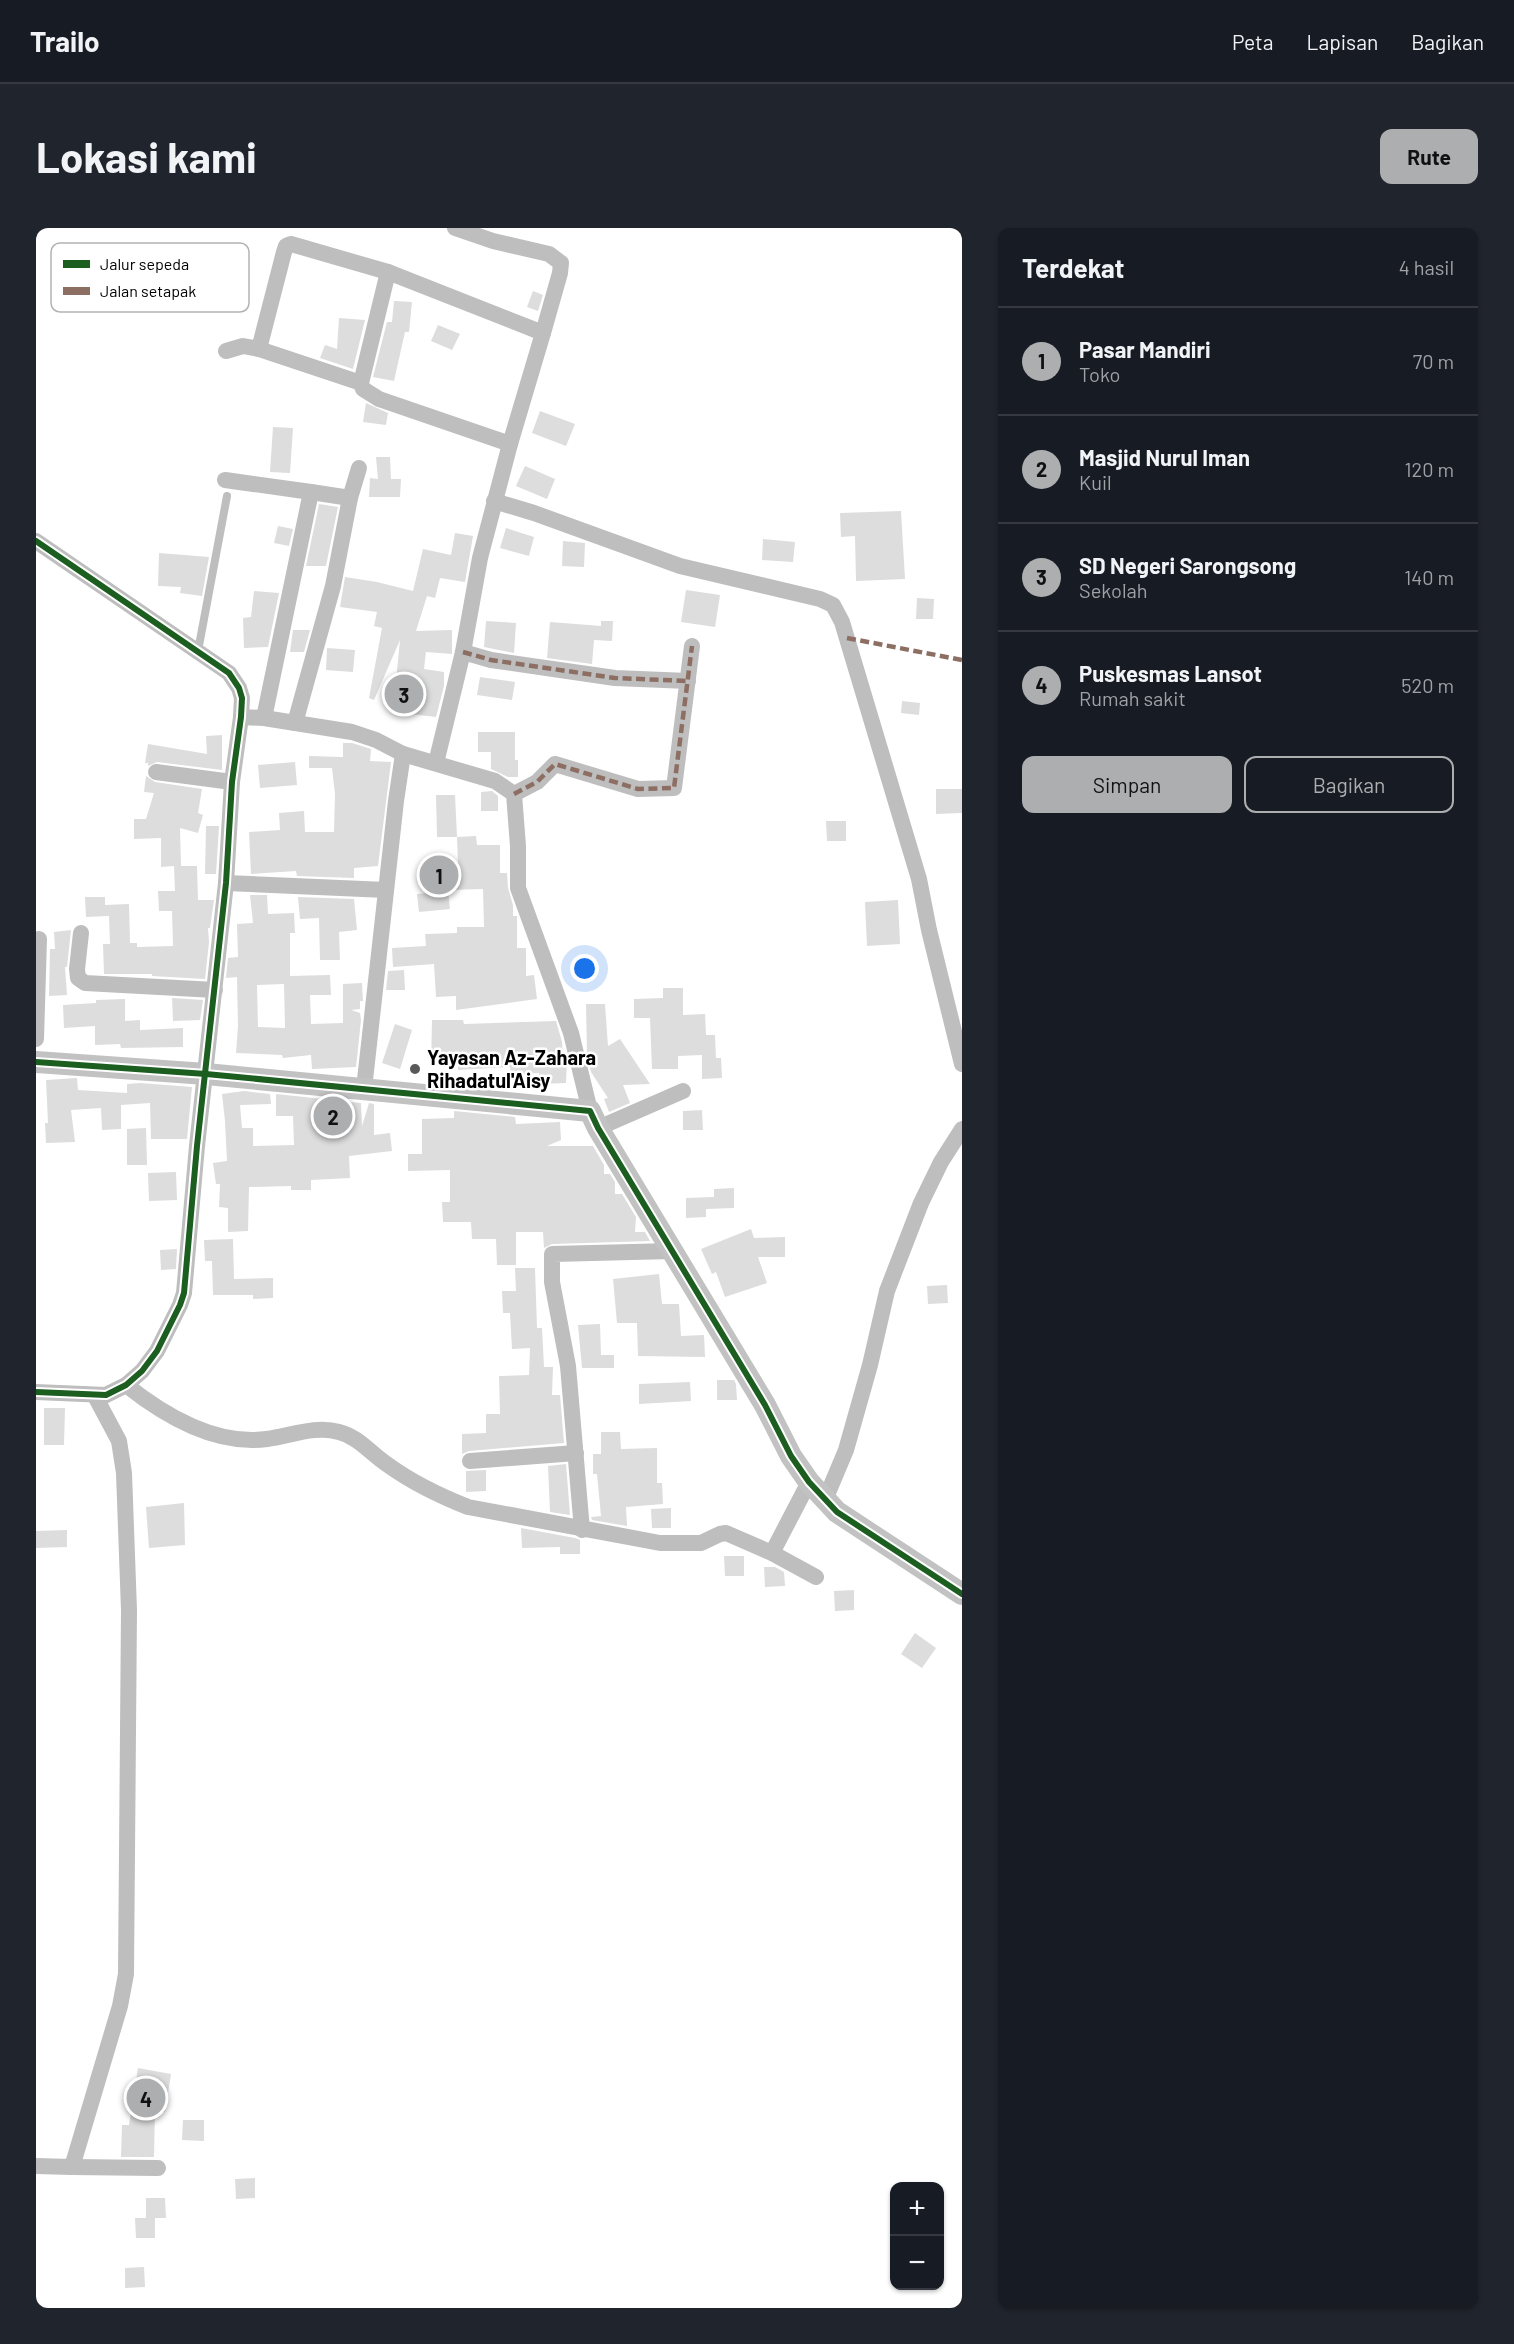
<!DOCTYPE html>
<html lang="id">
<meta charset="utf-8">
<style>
:root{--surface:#171b24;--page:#20242c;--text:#f1f3f6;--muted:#9ea1a6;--line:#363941;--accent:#adaeaf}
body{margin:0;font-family:Barlow,sans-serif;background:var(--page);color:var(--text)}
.controls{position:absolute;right:18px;bottom:18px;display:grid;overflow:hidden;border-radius:12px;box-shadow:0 2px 4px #0004}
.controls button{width:54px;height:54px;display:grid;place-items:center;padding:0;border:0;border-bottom:2px solid var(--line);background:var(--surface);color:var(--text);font:30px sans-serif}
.you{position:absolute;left:549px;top:741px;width:21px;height:21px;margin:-15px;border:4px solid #fff;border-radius:50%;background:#1a73e8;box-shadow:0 0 0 9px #1a73e833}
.badge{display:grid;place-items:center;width:39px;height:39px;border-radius:50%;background:var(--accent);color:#111;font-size:20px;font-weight:700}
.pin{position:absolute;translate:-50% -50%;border:3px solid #fff;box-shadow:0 2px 6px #0006}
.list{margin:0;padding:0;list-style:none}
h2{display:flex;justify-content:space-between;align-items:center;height:78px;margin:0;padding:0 24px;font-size:26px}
h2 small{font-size:20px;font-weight:400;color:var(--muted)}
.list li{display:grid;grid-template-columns:39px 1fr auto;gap:18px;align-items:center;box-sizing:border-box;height:108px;padding:0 24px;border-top:2px solid var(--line)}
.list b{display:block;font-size:22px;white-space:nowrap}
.list p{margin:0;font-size:20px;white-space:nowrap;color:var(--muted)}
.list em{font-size:20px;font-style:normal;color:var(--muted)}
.actions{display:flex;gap:12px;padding:18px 24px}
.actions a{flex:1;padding:14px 0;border:2px solid var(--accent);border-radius:12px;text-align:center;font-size:21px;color:var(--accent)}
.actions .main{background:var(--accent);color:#111}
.map{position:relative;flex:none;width:926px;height:2080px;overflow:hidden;border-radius:12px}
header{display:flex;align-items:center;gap:36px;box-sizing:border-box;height:84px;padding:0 30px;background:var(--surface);border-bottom:2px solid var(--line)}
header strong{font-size:28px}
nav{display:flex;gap:33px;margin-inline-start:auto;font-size:21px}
.intro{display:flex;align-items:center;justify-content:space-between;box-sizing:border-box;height:144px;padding:0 36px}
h1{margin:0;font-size:42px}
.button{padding:15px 27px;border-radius:12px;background:var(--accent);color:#111;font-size:21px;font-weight:700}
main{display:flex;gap:36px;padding:0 36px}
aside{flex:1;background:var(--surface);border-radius:12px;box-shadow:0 2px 4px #0004}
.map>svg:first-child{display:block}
.building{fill:#ddd;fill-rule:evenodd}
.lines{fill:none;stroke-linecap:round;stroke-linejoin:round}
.lane{stroke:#bebebe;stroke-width:8}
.street{stroke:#bebebe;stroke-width:16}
.secondary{stroke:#c2c2c2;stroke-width:22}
.quiet{stroke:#8d6e63;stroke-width:4.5;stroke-dasharray:9 4.5;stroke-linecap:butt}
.cycleway-casing{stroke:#fff;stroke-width:10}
.cycleway{stroke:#1b5e20;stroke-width:6}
.poi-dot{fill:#595959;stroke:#fff;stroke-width:2}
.labels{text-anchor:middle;stroke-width:5;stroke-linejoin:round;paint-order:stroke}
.poi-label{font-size:20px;font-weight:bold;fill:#000;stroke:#fff;text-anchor:start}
.key{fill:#fff;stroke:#b2b2b2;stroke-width:1.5}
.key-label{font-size:16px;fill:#000}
</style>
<header>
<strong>Trailo</strong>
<nav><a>Peta</a><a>Lapisan</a><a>Bagikan</a></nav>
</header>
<div class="intro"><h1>Lokasi kami</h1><a class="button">Rute</a></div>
<main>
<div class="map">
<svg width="926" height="2080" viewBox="0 0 926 2080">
<rect width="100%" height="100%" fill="#fff"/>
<g class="building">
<polygon points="497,63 507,67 502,83 491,79"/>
<polygon points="358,73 376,74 373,104 369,104 358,153 337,149 351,94 356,94"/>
<polygon points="303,90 329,92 317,141 284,130 289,117 301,121"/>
<polygon points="402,97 424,106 416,122 395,113"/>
<polygon points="330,175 352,185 350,197 327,194"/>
<polygon points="504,183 539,196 530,218 496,205"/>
<polygon points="237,199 257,200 254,245 234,244"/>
<polygon points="340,229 354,229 355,251 365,251 364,269 333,269 334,250 342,251"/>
<polygon points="489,238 519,251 511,271 480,258"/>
<polygon points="283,276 302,279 290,338 270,338"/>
<polygon points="865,283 869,351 820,353 819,308 805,309 804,285"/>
<polygon points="242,298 257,301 253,318 238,315"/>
<polygon points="470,300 498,309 493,328 464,320"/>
<polygon points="419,305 437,308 429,354 404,350 399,370 391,368 380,403 416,402 416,426 390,424 388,441 408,444 408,458 400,489 357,484 364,412 338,472 333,470 346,400 338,398 341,384 304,379 309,349 341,354 377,363 387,321 415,327"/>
<polygon points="727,311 759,314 757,334 726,332"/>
<polygon points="527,313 549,315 548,339 526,338"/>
<polygon points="123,325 173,329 166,368 144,365 145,359 122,358"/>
<polygon points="650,362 684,367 679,399 645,394"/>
<polygon points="218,363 243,365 232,419 208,420 207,390 215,389"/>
<polygon points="881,370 898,371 897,391 880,391"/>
<polygon points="450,393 480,395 478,425 448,419"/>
<polygon points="565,393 577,393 576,413 558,412 556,436 511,430 514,394 565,398"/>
<polygon points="257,402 274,402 268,424 254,424"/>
<polygon points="291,420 319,422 317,444 290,442"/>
<polygon points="444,449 479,454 476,472 441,467"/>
<polygon points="866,473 884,475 883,487 865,485"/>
<polygon points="442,504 479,504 479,532 482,532 482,549 472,549 455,541 455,524 442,524"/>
<polygon points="186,507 186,542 121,534 112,538 112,535 109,535 112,516 171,526 170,508"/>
<polygon points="307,515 316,515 335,521 334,533 355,534 342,638 318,640 318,650 261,648 260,643 215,646 213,604 244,602 243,585 268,583 269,604 298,604 299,566 296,540 273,540 273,528 307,529"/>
<polygon points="259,534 261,557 224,560 222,537"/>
<polygon points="110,548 119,554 166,561 162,585 167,587 162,605 144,600 145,638 161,638 162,672 178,672 174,700 172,700 173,714 169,751 116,748 116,746 68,746 67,716 74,716 73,688 50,689 49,669 69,669 69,677 93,676 94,715 101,715 101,719 137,718 136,683 123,683 122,663 139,663 138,638 125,639 125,610 98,611 98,591 110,591 118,565 108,564"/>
<polygon points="900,561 926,561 926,585 900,586"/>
<polygon points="456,563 462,568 462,583 445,583 445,564"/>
<polygon points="400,567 419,567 421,609 401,609"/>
<polygon points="790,593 810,593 810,613 791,613"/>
<polygon points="170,598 183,598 180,646 169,646"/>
<polygon points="440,608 441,617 464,617 464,645 471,645 472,660 477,677 477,688 481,688 481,720 490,720 490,748 498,747 501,771 420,782 420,768 400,769 398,736 357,739 356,720 390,718 389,706 421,705 421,699 448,699 447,661 412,662 414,681 383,684 381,666 393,665 393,637 422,636 421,609"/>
<path d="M214 667H231L232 686 258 685 259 705H254V748L294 747 295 767H274L275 796 307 795V756L326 755 327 773H324V781L315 782 324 785 325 792 320 839 276 841 275 827 247 830 246 827 200 825 202 798 201 749 190 750 192 730 202 729 201 696 217 695ZM248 756 249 800 222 799 221 757Z"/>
<polygon points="262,669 318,671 321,702 303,704 304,732 284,732 283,690 264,691"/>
<polygon points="862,672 864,716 831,718 829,674"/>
<polygon points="35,702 31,739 29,739 31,767 13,768 14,721 19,721 18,704"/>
<polygon points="368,742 369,762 350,762 352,743"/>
<polygon points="627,760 647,760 647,787 669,786 670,807 679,807 680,830 685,830 686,850 666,851 666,827 642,828 642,841 616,841 614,790 598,790 598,771 627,770"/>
<polygon points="136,770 167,772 164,792 137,793"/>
<polygon points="89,771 89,793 104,792 104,802 147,800 147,819 85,820 84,816 59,817 59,798 28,800 27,777 60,775 60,772"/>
<polygon points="550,776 569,776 572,818 584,811 614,856 587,857 594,875 573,884 568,871 572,870 555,844 551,828"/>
<polygon points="396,792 427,792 428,796 520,793 526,814 527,827 530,827 531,831 530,855 504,856 503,845 475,847 474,839 422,842 422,838 395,838"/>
<polygon points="359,796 376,802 364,841 346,835"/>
<polygon points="41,850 42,862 91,865 91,856 104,855 156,859 151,911 115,911 114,875 85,877 85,901 66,902 65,880 35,882 39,914 10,915 9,895 12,895 10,852"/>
<polygon points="208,863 234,866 235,876 204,877 206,900 217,900 217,918 258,917 257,888 240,888 240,866 325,875 326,898 333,875 338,876 338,907 354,905 356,923 313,928 314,950 275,952 275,962 255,962 255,958 213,959 212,1003 192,1004 192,980 183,979 184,956 180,956 177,935 191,933 189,893 186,866"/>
<polygon points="666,882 667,902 647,902 647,883"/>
<polygon points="418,883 479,889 480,896 524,894 525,912 511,918 557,918 568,937 568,946 574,946 579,954 579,966 586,966 600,989 599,1004 609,1004 614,1013 516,1016 508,1020 507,1004 480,1004 480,1037 461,1037 460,1011 436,1011 435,994 407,994 406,974 414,974 414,942 372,943 372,926 386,926 386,891 418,890"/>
<polygon points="110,900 111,937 91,937 91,901"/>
<polygon points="140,944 141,972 113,973 112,945"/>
<polygon points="698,960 698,980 670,981 670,989 650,990 650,970 678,969 678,961"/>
<polygon points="715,1001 718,1010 749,1009 749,1029 722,1029 731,1055 689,1069 680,1044 676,1046 665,1021"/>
<polygon points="197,1011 198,1051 237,1050 237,1070 217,1071 217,1067 177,1067 176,1033 169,1033 168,1012"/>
<polygon points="141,1021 140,1041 125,1042 124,1022"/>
<polygon points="479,1040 499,1040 501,1100 506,1100 508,1139 517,1139 516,1167 524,1167 528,1215 433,1223 426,1226 426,1206 450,1205 450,1186 464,1186 463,1148 493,1147 494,1120 476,1121 474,1085 467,1085 466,1063 480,1063"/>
<polygon points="623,1046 626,1076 643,1076 645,1108 668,1107 669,1129 602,1128 601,1095 581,1095 577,1051"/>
<polygon points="911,1057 912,1075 892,1076 891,1058"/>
<polygon points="564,1096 565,1127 578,1127 578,1140 546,1140 542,1097"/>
<polygon points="681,1152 698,1152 700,1156 701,1172 681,1172"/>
<polygon points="654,1154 655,1173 603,1176 603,1156"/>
<polygon points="8,1180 29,1180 28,1217 8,1217"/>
<polygon points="565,1204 584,1204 585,1221 621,1220 621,1255 626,1255 627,1276 590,1279 591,1298 556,1292 555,1289 565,1288 561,1246 557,1246 557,1226 565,1226"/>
<polygon points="530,1236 534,1287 514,1284 512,1238"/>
<polygon points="450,1242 450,1263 430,1264 430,1243"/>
<polygon points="148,1275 149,1317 113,1320 110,1279"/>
<polygon points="635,1280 635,1300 616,1300 615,1281"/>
<polygon points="485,1300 539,1310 544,1312 544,1326 524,1326 524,1319 486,1320"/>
<polygon points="31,1302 31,1319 0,1320 0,1303"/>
<polygon points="688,1328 708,1328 708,1348 689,1348"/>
<polygon points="728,1339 739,1339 748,1344 749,1358 729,1359"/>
<polygon points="818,1362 818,1382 799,1383 798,1363"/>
<polygon points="879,1405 900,1420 886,1440 865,1426"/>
<polygon points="102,1840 135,1846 129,1884 119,1882 118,1929 85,1929 86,1897 93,1897"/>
<polygon points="147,1892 168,1892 168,1913 146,1912"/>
<polygon points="219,1950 219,1970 200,1971 199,1951"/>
<polygon points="110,1970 129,1970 130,1990 110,1990"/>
<polygon points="99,1990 119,1990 119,2010 100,2010"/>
<polygon points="108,2039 109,2059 89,2060 89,2040"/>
</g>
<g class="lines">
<polyline class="lane" points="162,423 191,268"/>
<g class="street">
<polyline points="419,0 457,13 513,26 525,35 524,45 507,105"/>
<polygon points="352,44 507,105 474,216 343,171 327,161 325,155"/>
<polyline points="223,121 248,24 250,18 255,16 352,44"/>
<polyline points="190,123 207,118 223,121 325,155"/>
<polyline points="189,252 275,264 228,490"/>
<polyline points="275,264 314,270 323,240"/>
<polyline points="458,273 498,285 644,338 784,371 797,377 806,394 883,651 893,702 926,836"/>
<polyline points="0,313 193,445 203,460 206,470 205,489 196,554 190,655 161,918 148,1065 144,1077 121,1123 106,1143 90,1157 70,1167 0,1164"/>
<polyline points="427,424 455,432 579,450 652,453"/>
<polyline points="205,489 228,490 316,504 340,512 367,526 459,553 478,566 482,618 482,660 535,805 554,883"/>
<polyline points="259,495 297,358 314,270"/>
<polyline points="400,535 427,424 444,330 474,216"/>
<polyline points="120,544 196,554"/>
<polyline points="478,566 501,554 519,536 602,561 638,560 656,418"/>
<polyline points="190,655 350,662"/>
<polyline points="45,705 41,741 42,750 49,755 179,762"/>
<polyline points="0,811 3,711"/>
<polyline points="328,861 360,573 367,526"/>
<polyline points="562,900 647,863"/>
<path d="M90 1157C129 1188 179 1218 231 1211 254 1208 280 1197 303 1204 323 1209 335 1226 352 1237 377 1255 404 1268 432 1279L624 1315H665L684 1306 690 1305 736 1325 780 1349"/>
<polyline points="434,1233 540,1225"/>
<polyline points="789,1272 810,1222 834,1137 851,1063 885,975 905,934 926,901"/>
<polyline points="546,1302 532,1138 516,1054 516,1026 637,1023"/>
<polyline points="736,1325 773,1254"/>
<polyline points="0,1938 36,1939 84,1778 90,1746 93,1382 88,1245 83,1213 59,1168"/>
<polyline points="36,1939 122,1940"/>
</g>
<polyline class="secondary" points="0,834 170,846 554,883 562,900 729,1177 755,1228 773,1254 801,1284 926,1366"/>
<g class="quiet">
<polyline points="811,410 926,432"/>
<polyline points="427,424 455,432 579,450 652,453"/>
<polyline points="478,566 501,554 519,536 602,561 638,560 656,418"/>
</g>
<defs>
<g id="cycleway">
<polyline points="0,313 193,445 203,460 206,470 205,489 196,554 190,655 161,918 148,1065 144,1077 121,1123 106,1143 90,1157 70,1167 0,1164"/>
<polyline points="0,834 170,846 554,883 562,900 729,1177 755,1228 773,1254 801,1284 926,1366"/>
</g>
</defs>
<use href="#cycleway" class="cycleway-casing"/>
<use href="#cycleway" class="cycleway"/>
</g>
<circle class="poi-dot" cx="379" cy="841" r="6"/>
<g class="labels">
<g class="poi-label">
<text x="391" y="837">Yayasan Az-Zahara<tspan x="391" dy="23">Rihadatul'Aisy</tspan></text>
</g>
</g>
<rect x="15" y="15" width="198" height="69" rx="9" class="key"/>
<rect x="27" y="32" width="27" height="8" fill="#1b5e20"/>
<rect x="27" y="59" width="27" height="8" fill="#8d6e63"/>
<g class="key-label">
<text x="64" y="42">Jalur sepeda</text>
<text x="64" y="69">Jalan setapak</text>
</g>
</svg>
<div class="controls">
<button>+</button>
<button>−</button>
</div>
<div class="you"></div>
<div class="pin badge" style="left:403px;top:647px">1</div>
<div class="pin badge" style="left:297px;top:888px">2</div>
<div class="pin badge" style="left:368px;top:466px">3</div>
<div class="pin badge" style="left:110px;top:1870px">4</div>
</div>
<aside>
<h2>Terdekat<small>4 hasil</small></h2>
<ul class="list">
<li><span class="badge">1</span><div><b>Pasar Mandiri</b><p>Toko</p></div><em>70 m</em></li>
<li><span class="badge">2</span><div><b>Masjid Nurul Iman</b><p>Kuil</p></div><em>120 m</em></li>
<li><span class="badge">3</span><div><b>SD Negeri Sarongsong</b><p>Sekolah</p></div><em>140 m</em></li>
<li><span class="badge">4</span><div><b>Puskesmas Lansot</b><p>Rumah sakit</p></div><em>520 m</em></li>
</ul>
<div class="actions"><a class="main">Simpan</a><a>Bagikan</a></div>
</aside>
</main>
